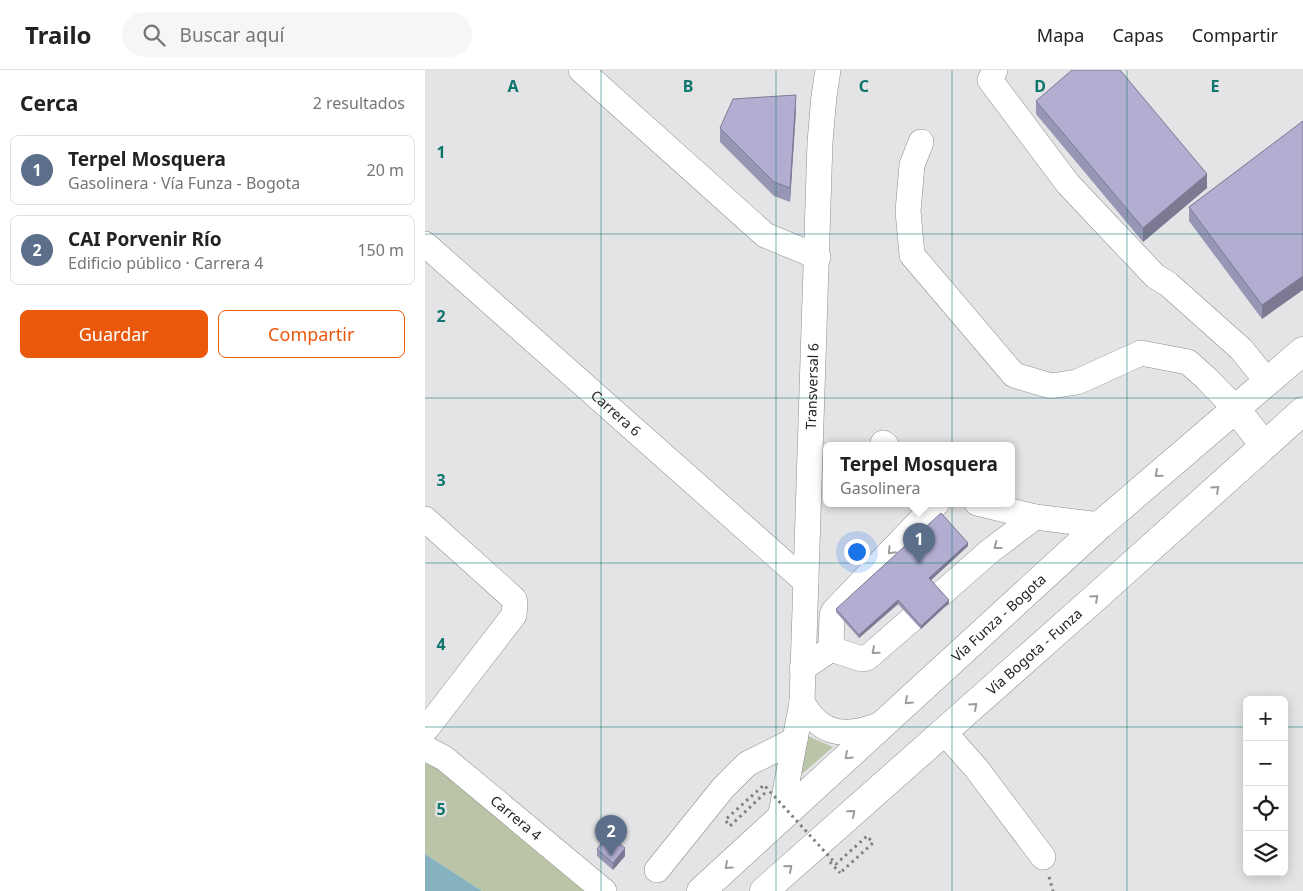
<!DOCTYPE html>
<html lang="es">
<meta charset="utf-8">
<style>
:root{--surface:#fff;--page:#f6f6f6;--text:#222;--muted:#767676;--line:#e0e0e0;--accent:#ea580c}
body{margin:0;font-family:"Noto Sans",sans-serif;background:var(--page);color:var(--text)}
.controls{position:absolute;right:15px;bottom:15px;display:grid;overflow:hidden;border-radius:8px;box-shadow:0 2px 12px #0003}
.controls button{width:45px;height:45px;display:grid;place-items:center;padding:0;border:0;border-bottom:1px solid var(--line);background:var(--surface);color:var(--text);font:25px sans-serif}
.you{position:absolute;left:431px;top:481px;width:18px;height:18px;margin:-12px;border:4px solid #fff;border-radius:50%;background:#1a73e8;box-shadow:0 0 0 8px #1a73e833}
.badge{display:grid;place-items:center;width:32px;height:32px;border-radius:50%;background:var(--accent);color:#fff;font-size:16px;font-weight:700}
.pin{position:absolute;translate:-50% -41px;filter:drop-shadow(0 1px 2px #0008)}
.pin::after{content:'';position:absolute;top:26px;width:18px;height:15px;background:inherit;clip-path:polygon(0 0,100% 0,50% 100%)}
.popup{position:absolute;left:398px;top:372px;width:192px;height:65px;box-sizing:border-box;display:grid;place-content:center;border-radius:8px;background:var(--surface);filter:drop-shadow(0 1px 4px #0005);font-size:16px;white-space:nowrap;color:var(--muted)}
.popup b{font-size:19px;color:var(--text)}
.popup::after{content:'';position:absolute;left:50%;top:100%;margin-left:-10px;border:10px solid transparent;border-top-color:var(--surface)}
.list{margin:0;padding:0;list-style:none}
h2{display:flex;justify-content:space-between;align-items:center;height:65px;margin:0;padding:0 20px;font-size:21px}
h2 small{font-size:16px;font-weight:400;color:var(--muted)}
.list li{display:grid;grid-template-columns:32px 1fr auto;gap:15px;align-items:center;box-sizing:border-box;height:70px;margin:0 10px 10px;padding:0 10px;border:1px solid var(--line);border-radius:8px}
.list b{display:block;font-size:19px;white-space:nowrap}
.list p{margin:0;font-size:16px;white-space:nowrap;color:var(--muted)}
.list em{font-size:16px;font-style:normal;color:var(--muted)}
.actions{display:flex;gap:10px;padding:15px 20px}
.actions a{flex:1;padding:11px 0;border:1px solid var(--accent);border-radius:8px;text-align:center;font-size:18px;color:var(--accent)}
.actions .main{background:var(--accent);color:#fff}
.icon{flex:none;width:28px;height:28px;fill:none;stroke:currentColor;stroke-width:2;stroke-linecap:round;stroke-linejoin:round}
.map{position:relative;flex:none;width:878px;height:821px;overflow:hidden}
header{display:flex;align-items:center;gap:30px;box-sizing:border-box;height:70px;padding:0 25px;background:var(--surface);border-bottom:1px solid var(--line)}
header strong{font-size:24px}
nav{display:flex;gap:28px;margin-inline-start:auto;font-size:18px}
.search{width:350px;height:45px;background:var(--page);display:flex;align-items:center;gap:12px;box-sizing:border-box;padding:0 18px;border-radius:28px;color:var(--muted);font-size:19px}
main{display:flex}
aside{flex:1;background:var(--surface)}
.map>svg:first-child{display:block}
.green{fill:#bac5a8}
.water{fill:#86b1bf}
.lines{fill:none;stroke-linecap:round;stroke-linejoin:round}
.minor-casing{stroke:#8e8e8f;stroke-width:26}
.major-casing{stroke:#8e8e8f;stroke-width:29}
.path{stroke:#7f7f80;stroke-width:3;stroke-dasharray:2.5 4;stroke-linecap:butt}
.minor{stroke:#fff;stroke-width:25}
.major{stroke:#fff;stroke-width:28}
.path-bridge{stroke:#7f7f80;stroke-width:3;stroke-dasharray:2.5 4;stroke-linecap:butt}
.wall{fill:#9896b5}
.shaded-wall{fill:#7c7a93}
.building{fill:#b1aed2;stroke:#7c7a93}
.oneway{stroke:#9c9c9c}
.grid{fill:none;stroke:#0f766e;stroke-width:1;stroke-opacity:0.55}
.labels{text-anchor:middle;stroke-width:4.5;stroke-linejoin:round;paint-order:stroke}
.street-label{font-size:14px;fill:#232324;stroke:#e4e4e6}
.grid-label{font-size:16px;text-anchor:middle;font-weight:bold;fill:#0f766e;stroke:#e4e4e6;stroke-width:4.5;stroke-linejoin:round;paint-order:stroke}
</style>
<header>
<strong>Trailo</strong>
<div class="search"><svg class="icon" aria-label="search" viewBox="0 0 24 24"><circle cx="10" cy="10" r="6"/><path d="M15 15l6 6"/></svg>Buscar aquí</div>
<nav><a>Mapa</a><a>Capas</a><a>Compartir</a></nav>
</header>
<main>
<aside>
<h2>Cerca<small>2 resultados</small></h2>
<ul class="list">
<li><span class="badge" style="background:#5c6f8a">1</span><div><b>Terpel Mosquera</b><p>Gasolinera · Vía Funza - Bogota</p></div><em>20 m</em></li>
<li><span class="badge" style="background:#5c6f8a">2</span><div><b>CAI Porvenir Río</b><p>Edificio público · Carrera 4</p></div><em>150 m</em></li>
</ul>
<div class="actions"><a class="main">Guardar</a><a>Compartir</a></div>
</aside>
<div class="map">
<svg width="878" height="821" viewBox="0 0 878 821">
<rect width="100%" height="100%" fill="#e4e4e6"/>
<g class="green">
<polygon points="378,664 408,677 377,704"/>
<polygon points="0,691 17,699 163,821 57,821 0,784"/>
</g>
<polygon class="water" points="0,784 57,821 0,821"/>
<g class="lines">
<defs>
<g id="minor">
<polyline points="156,0 340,165 393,187"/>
<polyline points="570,0 565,10 643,114 730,206 743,214 816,279 842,311"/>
<polyline points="496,72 487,95 483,141 487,185 589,305 626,316 652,312 716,283 763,292 781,308 810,338"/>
<path id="s1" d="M0 174 381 512"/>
<polyline points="458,373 461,375"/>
<polyline points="552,433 610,447 675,455"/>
<polyline points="0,449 89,529 90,533 89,545 2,658"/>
<polyline points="516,524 565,481 610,447"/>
<polyline points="406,579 437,589 442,588 487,549"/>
<polyline points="377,599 406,579 407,545 409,541 512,433"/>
<path d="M377 632C397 669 425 667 459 653"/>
<polyline points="519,662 551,698 618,787"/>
<path id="s2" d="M0 678 19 688 179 821"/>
<path id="s3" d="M355 749 377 632 395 72 399 26 403 0"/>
<polyline points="232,800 298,718 322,694 370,670"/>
</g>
<g id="major">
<polyline points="810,338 839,375"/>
<path id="s4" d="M276 821 675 455 878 281"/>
<path id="s5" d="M339 821 671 527 878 341"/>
</g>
</defs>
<use href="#minor" class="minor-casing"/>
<use href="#major" class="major-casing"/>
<g class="path">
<polyline points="405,792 415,803"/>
<polyline points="624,807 628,821"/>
</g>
<use href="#minor" class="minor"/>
<use href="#major" class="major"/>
<polyline class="path-bridge" points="340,723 305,756 300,750 339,715 411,794 442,766 448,773 415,803"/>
</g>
<g class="wall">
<polygon points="611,31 782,118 718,172 611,44"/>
<polygon points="371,39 365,132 349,126 295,72 295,58"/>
<polygon points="878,51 837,249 764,151 764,137"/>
<polygon points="543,476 506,510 524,533 496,559 473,534 434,568 411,542 411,539"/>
<polygon points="172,779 200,786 188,800 172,786"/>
</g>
<g class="shaded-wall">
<polygon points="371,25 371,39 365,132 365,118"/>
<polygon points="782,104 782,118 718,172 718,158"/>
<polygon points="878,206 878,220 837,249 837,235"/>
<polygon points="543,473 543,476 504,512 504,508"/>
<polygon points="473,530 473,534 434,568 434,565"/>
<polygon points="524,530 524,533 496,559 496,556"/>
<polygon points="200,778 200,786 188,800 188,793"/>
</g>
<g class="building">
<polygon points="647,0 695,0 782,104 718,158 611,31"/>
<polygon points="371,25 365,118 349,112 295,58 308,29"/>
<polygon points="878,51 878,206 837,235 764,137"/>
<polygon points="516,443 543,473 504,508 524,530 496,556 473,530 434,565 411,539"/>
<polygon points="183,765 200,778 188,793 172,779"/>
</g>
<defs><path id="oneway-chevron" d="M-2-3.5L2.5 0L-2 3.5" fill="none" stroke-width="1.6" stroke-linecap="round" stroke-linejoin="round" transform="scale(1.25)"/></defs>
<g class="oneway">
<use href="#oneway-chevron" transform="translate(733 404) rotate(139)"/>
<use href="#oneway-chevron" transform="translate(791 419) rotate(-42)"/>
<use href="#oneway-chevron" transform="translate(572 476) rotate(143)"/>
<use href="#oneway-chevron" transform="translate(466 481) rotate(134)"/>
<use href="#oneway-chevron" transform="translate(670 528) rotate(-42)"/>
<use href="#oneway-chevron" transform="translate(450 581) rotate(139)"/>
<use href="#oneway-chevron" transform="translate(483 631) rotate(137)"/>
<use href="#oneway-chevron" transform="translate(549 636) rotate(-42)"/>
<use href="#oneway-chevron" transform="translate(423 686) rotate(137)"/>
<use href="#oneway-chevron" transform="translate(427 743) rotate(-41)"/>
<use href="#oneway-chevron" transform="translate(303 796) rotate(138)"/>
<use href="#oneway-chevron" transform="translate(364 798) rotate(-41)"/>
</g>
<path class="grid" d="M176 0V821M351 0V821M527 0V821M702 0V821M0 164H878M0 328H878M0 493H878M0 657H822M859 657H878"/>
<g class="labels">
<g class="street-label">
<text dy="5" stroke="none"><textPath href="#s3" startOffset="435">Transversal 6</textPath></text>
<text dy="5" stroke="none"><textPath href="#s1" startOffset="255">Carrera 6</textPath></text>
<text dy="5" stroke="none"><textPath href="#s4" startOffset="404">Vía Funza - Bogota</textPath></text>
<text dy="5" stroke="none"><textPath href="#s5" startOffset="361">Vía Bogota - Funza</textPath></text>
<text dy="5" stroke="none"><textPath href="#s2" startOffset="115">Carrera 4</textPath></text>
</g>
</g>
<g class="grid-label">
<text x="88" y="22">A</text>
<text x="263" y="22">B</text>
<text x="439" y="22">C</text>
<text x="615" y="22">D</text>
<text x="790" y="22">E</text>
<text x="16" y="88">1</text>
<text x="16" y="252">2</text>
<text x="16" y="416">3</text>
<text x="16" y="580">4</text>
<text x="16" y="745">5</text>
</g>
</svg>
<div class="controls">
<button>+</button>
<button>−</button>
<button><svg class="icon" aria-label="locate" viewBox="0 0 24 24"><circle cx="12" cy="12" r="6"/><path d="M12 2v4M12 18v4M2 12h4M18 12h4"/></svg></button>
<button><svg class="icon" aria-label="layers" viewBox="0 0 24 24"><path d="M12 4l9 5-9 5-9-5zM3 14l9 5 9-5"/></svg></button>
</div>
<div class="you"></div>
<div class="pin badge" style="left:494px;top:494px;background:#5c6f8a">1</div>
<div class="popup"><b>Terpel Mosquera</b>Gasolinera</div>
<div class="pin badge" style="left:186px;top:786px;background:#5c6f8a">2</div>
</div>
</main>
